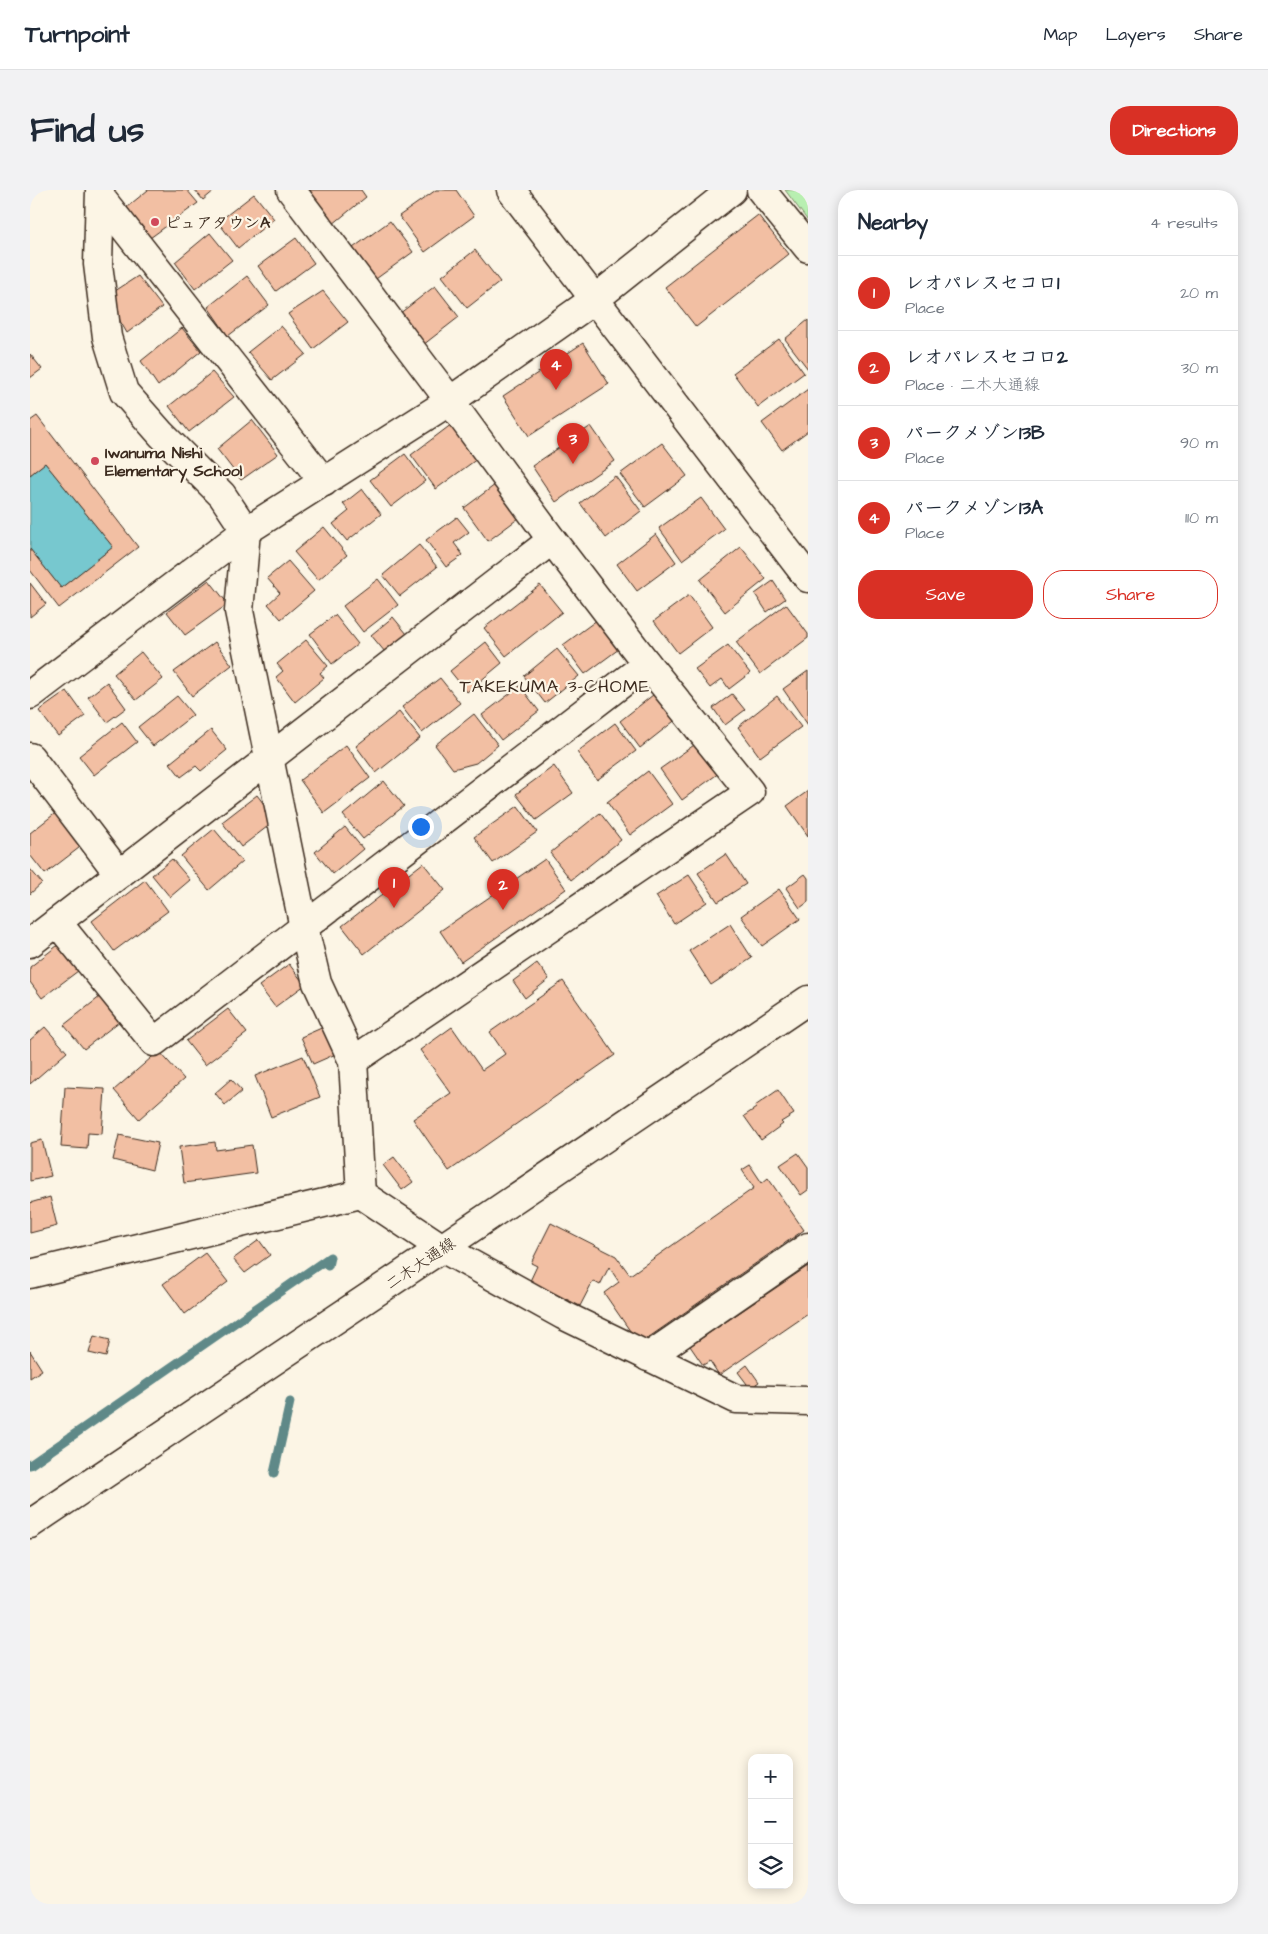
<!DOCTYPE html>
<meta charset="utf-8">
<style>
:root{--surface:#fff;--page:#f2f2f3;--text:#1f2937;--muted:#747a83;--line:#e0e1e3;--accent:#d93025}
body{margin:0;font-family:"Architects Daughter","Klee One",sans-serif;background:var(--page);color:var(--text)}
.controls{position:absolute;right:15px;bottom:15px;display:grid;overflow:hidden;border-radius:10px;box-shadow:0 2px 12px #0003}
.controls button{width:45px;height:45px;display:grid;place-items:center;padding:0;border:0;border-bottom:1px solid var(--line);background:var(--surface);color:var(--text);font:25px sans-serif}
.you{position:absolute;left:390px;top:636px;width:18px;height:18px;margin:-12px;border:4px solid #fff;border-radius:50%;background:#1a73e8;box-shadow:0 0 0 8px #1a73e833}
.badge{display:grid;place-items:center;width:32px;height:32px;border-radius:50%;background:var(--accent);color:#fff;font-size:16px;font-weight:700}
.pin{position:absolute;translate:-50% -41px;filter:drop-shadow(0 1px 2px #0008)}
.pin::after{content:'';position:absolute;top:26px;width:18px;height:15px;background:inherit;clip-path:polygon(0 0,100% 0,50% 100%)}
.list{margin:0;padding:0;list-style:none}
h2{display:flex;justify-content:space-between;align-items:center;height:65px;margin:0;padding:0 20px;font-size:21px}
h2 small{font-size:16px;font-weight:400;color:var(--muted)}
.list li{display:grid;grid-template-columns:32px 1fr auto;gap:15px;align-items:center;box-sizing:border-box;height:75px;padding:0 20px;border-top:1px solid var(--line)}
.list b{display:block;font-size:19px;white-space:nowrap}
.list p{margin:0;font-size:16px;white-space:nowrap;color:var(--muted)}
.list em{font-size:16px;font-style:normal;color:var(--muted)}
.actions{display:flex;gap:10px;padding:15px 20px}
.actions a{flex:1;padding:11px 0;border:1px solid var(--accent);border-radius:20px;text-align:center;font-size:18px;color:var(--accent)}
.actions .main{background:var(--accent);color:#fff}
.icon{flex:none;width:28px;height:28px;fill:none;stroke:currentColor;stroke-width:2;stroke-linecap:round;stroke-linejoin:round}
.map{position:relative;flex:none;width:778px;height:1714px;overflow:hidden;border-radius:20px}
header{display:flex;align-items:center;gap:30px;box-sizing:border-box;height:70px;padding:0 25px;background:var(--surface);border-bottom:1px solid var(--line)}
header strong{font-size:24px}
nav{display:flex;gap:28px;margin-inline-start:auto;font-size:18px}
.intro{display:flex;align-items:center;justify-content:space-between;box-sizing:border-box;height:120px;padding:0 30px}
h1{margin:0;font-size:35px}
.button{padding:12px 22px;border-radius:20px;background:var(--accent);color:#fff;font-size:18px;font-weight:700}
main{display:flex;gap:30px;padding:0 30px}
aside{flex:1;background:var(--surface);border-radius:20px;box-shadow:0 2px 12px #0003}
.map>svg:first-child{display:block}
.green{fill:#b8efb1;stroke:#7a8c68}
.water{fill:#77c8cf;stroke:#5f8988}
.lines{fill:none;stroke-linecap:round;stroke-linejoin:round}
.stream{stroke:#5f8988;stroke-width:9}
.building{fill:#f2bfa3;stroke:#3b2a1e}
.minor-casing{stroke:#3b2a1e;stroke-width:31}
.tertiary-casing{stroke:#3b2a1e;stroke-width:31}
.minor{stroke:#fcf5e5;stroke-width:28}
.tertiary{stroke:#fcf5e5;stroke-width:28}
.poi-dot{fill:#d1495b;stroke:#fcf5e5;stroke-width:2}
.labels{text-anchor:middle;stroke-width:4.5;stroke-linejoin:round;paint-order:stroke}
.poi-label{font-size:16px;font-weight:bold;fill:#3b2a1e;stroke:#fcf5e5;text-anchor:start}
.street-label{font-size:16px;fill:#3b2a1e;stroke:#fcf5e5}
.neighbourhood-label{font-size:18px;letter-spacing:1px;fill:#3b2a1e;stroke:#fcf5e5}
</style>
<header>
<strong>Turnpoint</strong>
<nav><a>Map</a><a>Layers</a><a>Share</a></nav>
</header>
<div class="intro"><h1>Find us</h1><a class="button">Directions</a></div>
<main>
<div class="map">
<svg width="778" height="1714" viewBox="0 0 778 1714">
<rect width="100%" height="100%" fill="#fcf5e5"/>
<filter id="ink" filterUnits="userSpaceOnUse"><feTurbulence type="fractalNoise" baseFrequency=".02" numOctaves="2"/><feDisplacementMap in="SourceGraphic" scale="10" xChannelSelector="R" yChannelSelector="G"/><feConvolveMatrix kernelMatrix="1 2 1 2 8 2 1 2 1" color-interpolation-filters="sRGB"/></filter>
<g filter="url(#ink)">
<polygon class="green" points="755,0 778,0 778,31"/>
<polygon class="water" points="15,273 83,357 31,398 0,359 0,285"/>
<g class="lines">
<g class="stream">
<polyline points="0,1275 300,1067 298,1076"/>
<polyline points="244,1283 260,1212"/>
</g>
</g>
<g class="building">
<polygon points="118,0 157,0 168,13 120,48 97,17"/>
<polygon points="165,0 185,0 173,10"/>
<polygon points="276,0 331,0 336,7 297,39"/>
<polygon points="406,0 426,0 444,26 395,62 369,26"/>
<polygon points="224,4 244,29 208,58 188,32"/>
<polygon points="728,25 759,64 666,137 635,97"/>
<polygon points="360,31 383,62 339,94 316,63"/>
<polygon points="180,43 202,70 165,99 145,72"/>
<polygon points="266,48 284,73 246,101 228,76"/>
<polygon points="445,60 470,92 437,118 412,86"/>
<polygon points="108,86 132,117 97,143 90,131 82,103"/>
<polygon points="217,86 239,115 198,146 178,117"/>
<polygon points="405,96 429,127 393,155 369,124"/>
<polygon points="293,101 318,132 283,159 258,124"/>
<polygon points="778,130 778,179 755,149"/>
<polygon points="251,136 276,164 242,190 218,162"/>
<polygon points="152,138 171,161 128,196 111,171"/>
<polygon points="749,149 774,183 728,217 703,183"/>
<polygon points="553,153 579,194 499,246 473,206"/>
<polygon points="0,164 12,179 0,188"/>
<polygon points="182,182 204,207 159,242 139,216"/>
<polygon points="778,199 778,241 752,260 732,233"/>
<polygon points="7,226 108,357 29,418 0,380 0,359 31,398 83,357 15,273 0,285 0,231"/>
<polygon points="222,230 248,264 211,290 187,259"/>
<polygon points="422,234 447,269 406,299 381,265"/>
<polygon points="561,236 585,271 526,312 502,276"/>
<polygon points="632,253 657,286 615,317 590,284"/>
<polygon points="375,264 395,291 361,317 340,290"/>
<polygon points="585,286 611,321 576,348 550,313"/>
<polygon points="469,292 493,325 458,351 434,318"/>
<polygon points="332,299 351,324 317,351 303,334 319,321 313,314"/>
<polygon points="671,308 694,339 652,370 629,338"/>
<polygon points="427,327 439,342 424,353 433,365 416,377 396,350"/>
<polygon points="294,337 317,365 288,390 264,362"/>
<polygon points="626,344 646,372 607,401 587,374"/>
<polygon points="389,355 407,377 370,406 353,385"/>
<polygon points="711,357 736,389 695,422 670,390"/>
<polygon points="258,371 284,401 251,429 238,414 250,403 237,388"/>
<polygon points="348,389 368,415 333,442 313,416"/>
<polygon points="179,390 198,414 155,445 137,422"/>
<polygon points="743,391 755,409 737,422 725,404"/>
<polygon points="0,393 16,414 0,427"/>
<polygon points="510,395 532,422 476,466 454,438"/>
<polygon points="659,405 682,437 648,463 624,431"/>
<polygon points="756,414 778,444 778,448 730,484 706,452"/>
<polygon points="305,425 328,454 302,474 280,444"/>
<polygon points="363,427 377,444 355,462 341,445"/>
<polygon points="571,427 593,456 555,484 533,455"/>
<polygon points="276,450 298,476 290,483 294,488 265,512 246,487 253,481 247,474"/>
<polygon points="185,452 202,475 162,506 144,482"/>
<polygon points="456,452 472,473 437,502 420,481"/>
<polygon points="698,455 720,483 699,499 692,489 680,498 665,479"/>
<polygon points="527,459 549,486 515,513 494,486"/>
<polygon points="111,462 133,489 106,510 84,484"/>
<polygon points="778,481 778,535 753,499"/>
<polygon points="410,488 430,513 392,543 372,517"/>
<polygon points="77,492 96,518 77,532 58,507"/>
<polygon points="490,496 509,521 471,550 452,525"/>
<polygon points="37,501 55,526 28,546 9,521"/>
<polygon points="628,501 648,528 610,558 590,531"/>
<polygon points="702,504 715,520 695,535 683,518"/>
<polygon points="147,506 163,525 123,556 108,537"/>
<polygon points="747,506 771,537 730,567 708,537"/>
<polygon points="369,522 390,548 346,583 326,556"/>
<polygon points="444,524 468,555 446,573 423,579 405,555"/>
<polygon points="92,532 107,552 64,585 49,566"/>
<polygon points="585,533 606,561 567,590 547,562"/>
<polygon points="181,540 197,560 171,581 166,576 151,587 140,573"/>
<polygon points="667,553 689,583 652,610 630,579"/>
<polygon points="316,555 340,588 294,623 270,590"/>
<polygon points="524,576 543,603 506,630 486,604"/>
<polygon points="618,581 642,614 600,645 577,612"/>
<polygon points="354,591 374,616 333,649 313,625"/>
<polygon points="778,601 778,646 757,616"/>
<polygon points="227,605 246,630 211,657 192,632"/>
<polygon points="488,616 507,642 463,673 444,647"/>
<polygon points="32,618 58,651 15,684 0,665 0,643"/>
<polygon points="570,623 591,650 541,690 520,663"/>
<polygon points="315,637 333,659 303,684 285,662"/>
<polygon points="184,639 212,672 179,700 151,666"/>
<polygon points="696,664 716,694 688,712 668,683"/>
<polygon points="142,669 160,690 140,707 122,685"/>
<polygon points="515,669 536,699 431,772 410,741"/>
<polygon points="393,673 415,700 334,764 312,736"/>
<polygon points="0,679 12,693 0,704"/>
<polygon points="775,684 778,688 778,712 770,718 756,698"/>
<polygon points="659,685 677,712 644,734 626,706"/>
<polygon points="115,690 138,721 84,761 62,731"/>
<polygon points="749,699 770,729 732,756 711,726"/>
<polygon points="700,734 722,768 681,795 659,761"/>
<polygon points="32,752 52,778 12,808 0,792 0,777"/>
<polygon points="507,773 519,789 495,808 483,791"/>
<polygon points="259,774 275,795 245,817 229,796"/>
<polygon points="533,791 585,865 419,981 383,929 421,903 390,860 422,837 452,880 475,864 460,842"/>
<polygon points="71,806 90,831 54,859 34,835"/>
<polygon points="198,819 217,843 175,875 156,851"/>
<polygon points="296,836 308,863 283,874 271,847"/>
<polygon points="15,837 37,862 0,894 0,850"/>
<polygon points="129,861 154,889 109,929 84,900"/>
<polygon points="273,866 290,907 241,927 225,886"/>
<polygon points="201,889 212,901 195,915 185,903"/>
<polygon points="35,897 75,899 72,944 58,943 57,959 31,957"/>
<polygon points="748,900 764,924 751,932 753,934 731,950 714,926 726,918 725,916"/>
<polygon points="89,945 128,953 122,980 83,970"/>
<polygon points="12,950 21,986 0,991 0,953"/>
<polygon points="185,952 186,960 222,955 226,983 154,993 149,957"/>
<polygon points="768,963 778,977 778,1000 771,1005 750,975"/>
<polygon points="364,967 383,992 372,1000 353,975"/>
<polygon points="720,975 732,993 738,988 774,1040 609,1154 574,1103 589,1092 579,1077 570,1095 563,1091 550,1116 500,1091 507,1076 501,1073 521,1033 586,1066 600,1085 724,998 712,980"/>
<polygon points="20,1007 27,1036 0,1043 0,1013"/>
<polygon points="229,1050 240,1065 215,1083 203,1069"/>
<polygon points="175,1063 198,1092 155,1124 133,1094"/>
<polygon points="778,1076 778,1124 689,1185 680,1171 673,1175 660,1156"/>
<polygon points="64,1146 80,1150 76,1167 59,1163"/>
<polygon points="0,1161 12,1180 0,1188"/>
<polygon points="717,1175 729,1192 720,1198 708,1182"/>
</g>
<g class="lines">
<defs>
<g id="minor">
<polyline points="70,0 68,74 77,147 94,202 131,244 192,305 216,341 209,421 274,738 287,793 323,871 331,1004 412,1058 533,1125 706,1209 778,1211"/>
<polyline points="261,0 420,211 522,350 617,474 720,602 323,871"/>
<polyline points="731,0 778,58"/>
<polyline points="71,8 294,292"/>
<polyline points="0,505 216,341 420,211 565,109 702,0"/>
<polyline points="0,567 89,684"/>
<polyline points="27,732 124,852 617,474"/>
<polyline points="0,753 522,350"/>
<polyline points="0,1084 331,1004"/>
<polyline points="618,1167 778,1057"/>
</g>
<g id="tertiary">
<polyline points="481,0 778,388"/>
<polyline points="0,1334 412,1058 778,810"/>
</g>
</defs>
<use href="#minor" class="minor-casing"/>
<use href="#tertiary" class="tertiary-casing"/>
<use href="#minor" class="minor"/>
<use href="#tertiary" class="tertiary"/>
</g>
</g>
<g class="poi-dot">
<circle cx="125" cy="32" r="5"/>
<circle cx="65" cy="271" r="5"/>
</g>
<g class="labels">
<g class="poi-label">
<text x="135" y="38">ピュアタウンA</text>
<text x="75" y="268">Iwanuma Nishi<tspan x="75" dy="18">Elementary School</tspan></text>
</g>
<g class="street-label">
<text transform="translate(390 1073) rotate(-34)" y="6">二木大通線</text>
</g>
<g class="neighbourhood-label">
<text x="525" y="502">TAKEKUMA 3-CHOME</text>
</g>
</g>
</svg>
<div class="controls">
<button>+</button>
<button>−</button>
<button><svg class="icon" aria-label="layers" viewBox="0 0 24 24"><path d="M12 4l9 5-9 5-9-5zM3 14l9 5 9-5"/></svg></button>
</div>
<div class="you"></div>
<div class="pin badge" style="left:364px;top:718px">1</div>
<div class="pin badge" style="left:473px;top:720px">2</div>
<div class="pin badge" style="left:543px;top:274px">3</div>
<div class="pin badge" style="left:526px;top:200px">4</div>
</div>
<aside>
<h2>Nearby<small>4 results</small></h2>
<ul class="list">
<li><span class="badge">1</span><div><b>レオパレスセコロ1</b><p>Place</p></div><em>20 m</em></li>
<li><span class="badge">2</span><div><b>レオパレスセコロ2</b><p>Place · 二木大通線</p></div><em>30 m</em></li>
<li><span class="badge">3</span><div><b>パークメゾン13B</b><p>Place</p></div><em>90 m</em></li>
<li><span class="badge">4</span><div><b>パークメゾン13A</b><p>Place</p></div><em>110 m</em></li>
</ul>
<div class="actions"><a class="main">Save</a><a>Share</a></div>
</aside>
</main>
